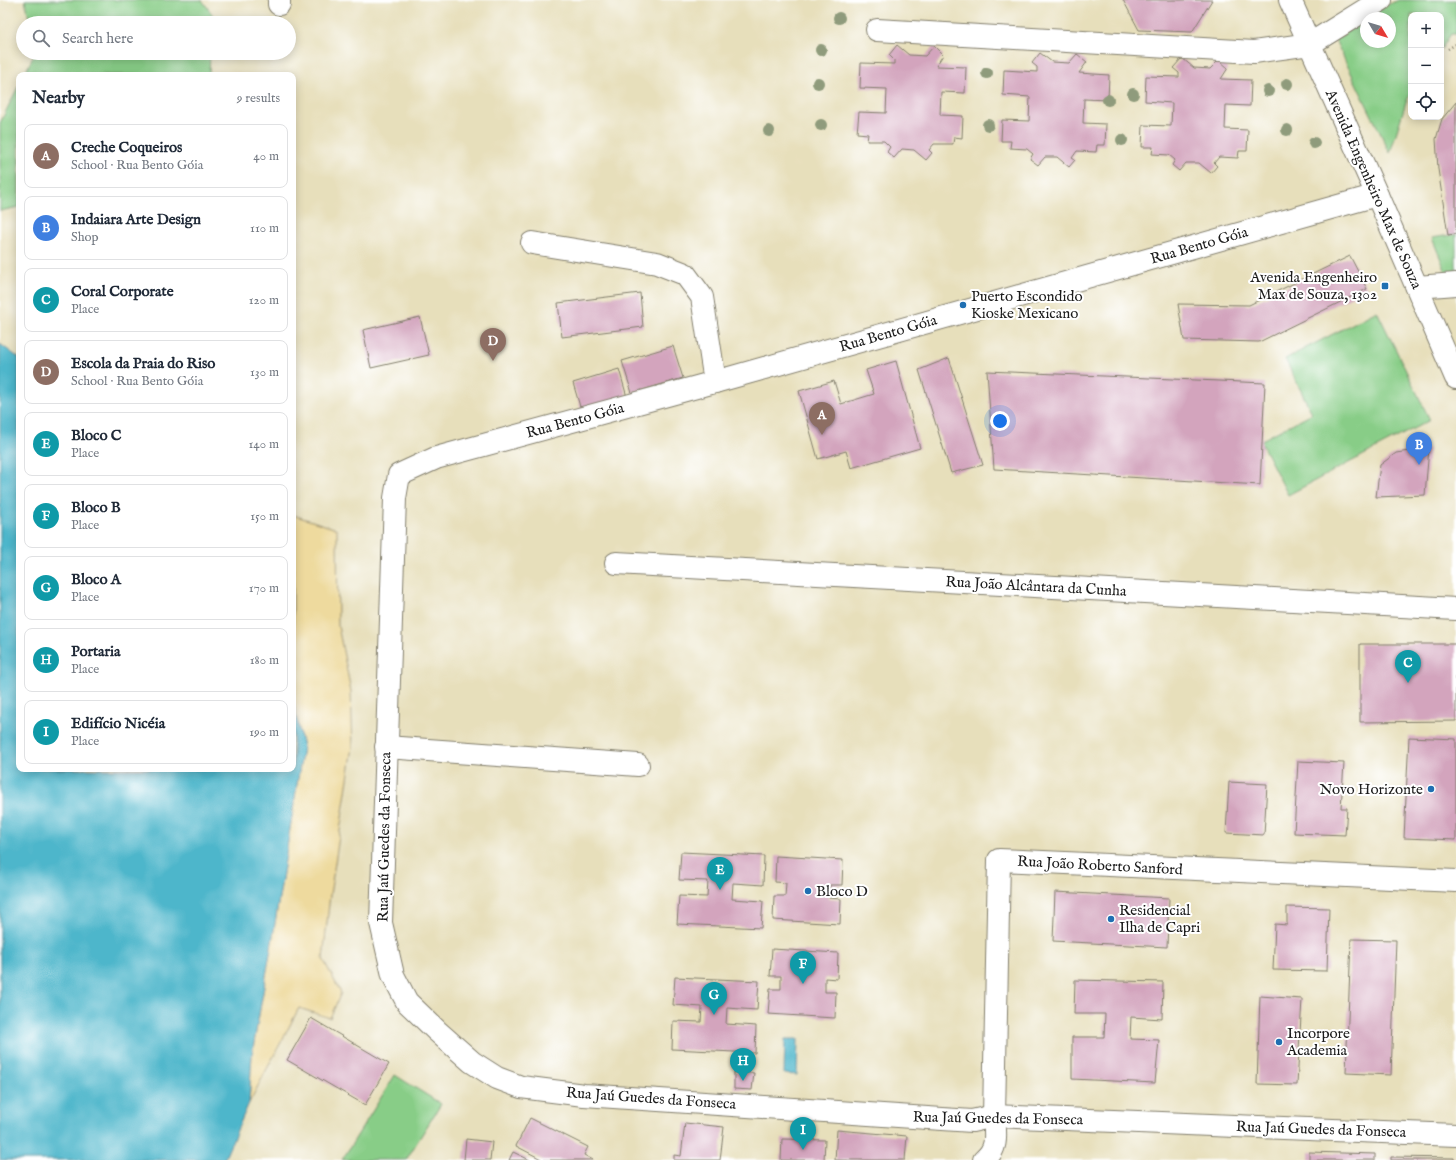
<!DOCTYPE html>
<meta charset="utf-8">
<style>
:root{--surface:#fff;--page:#f2f2f3;--text:#1f2937;--muted:#747a83;--line:#e0e1e3;--accent:#1f6fb2}
body{margin:0;font-family:"IM FELL English",serif;background:var(--page);color:var(--text)}
.controls{position:absolute;right:12px;top:12px;display:grid;overflow:hidden;border-radius:8px;box-shadow:0 2px 10px #0003}
.controls button{width:36px;height:36px;display:grid;place-items:center;padding:0;border:0;border-bottom:1px solid var(--line);background:var(--surface);color:var(--text);font:20px sans-serif}
.compass{position:absolute;left:1360px;top:12px;width:36px;height:36px;border-radius:50%;background:var(--surface);box-shadow:0 2px 10px #0003;rotate:128deg}
.you{position:absolute;left:1000px;top:421px;width:14px;height:14px;margin:-10px;border:3px solid #fff;border-radius:50%;background:#1a73e8;box-shadow:0 0 0 6px #1a73e833}
.badge{display:grid;place-items:center;width:26px;height:26px;border-radius:50%;background:var(--accent);color:#fff;font-size:13px;font-weight:700}
.pin{position:absolute;translate:-50% -33px;filter:drop-shadow(0 1px 2px #0008)}
.pin::after{content:'';position:absolute;top:21px;width:14px;height:12px;background:inherit;clip-path:polygon(0 0,100% 0,50% 100%)}
.list{margin:0;padding:0;list-style:none}
h2{display:flex;justify-content:space-between;align-items:center;height:52px;margin:0;padding:0 16px;font-size:17px}
h2 small{font-size:13px;font-weight:400;color:var(--muted)}
.list li{display:grid;grid-template-columns:26px 1fr auto;gap:12px;align-items:center;box-sizing:border-box;height:64px;margin:0 8px 8px;padding:0 8px;border:1px solid var(--line);border-radius:8px}
.list b{display:block;font-size:15px;white-space:nowrap}
.list p{margin:0;font-size:13px;white-space:nowrap;color:var(--muted)}
.list em{font-size:13px;font-style:normal;color:var(--muted)}
.icon{flex:none;width:22px;height:22px;fill:none;stroke:currentColor;stroke-width:2;stroke-linecap:round;stroke-linejoin:round}
.map{position:relative;flex:none;width:1456px;height:1160px;overflow:hidden}
.search{position:absolute;background:var(--surface);box-shadow:0 2px 10px #0003;left:16px;top:16px;width:280px;height:44px;display:flex;align-items:center;gap:10px;box-sizing:border-box;padding:0 14px;border-radius:22px;color:var(--muted);font-size:15px}
.panel{position:absolute;background:var(--surface);box-shadow:0 2px 10px #0003;left:16px;top:72px;width:280px;height:700px;border-radius:8px}
.map>svg:first-child{display:block}
.green{fill:#88cd87;stroke:#527452}
.sand{fill:#eeda9e;stroke:#857b5d}
.water{fill:#4db6cb;stroke:#346974}
.building{fill:#d3a4bd}
.lines{fill:none;stroke-linecap:round;stroke-linejoin:round}
.minor-casing{stroke:#827e6c;stroke-width:24}
.major-casing{stroke:#827e6c;stroke-width:24}
.path{stroke:#827e6c;stroke-width:2.5;stroke-dasharray:1 3;stroke-linecap:butt}
.minor{stroke:#fff;stroke-width:22}
.major{stroke:#fff;stroke-width:22}
.tree{fill:#8f9b7b}
.poi-dot{fill:#1f6fb2;stroke:#fff;stroke-width:1.5}
.labels{text-anchor:middle;stroke-width:4;stroke-linejoin:round;paint-order:stroke}
.street-label{font-size:15px;fill:#1c1c1c;stroke:#fff}
.poi-label{font-size:15px;fill:#1c1c1c;stroke:#fff;text-anchor:start}
</style>
<div class="map">
<svg width="1456" height="1160" viewBox="0 0 1456 1160">
<rect width="100%" height="100%" fill="#fff"/>
<filter id="ink" filterUnits="userSpaceOnUse"><feTurbulence type="fractalNoise" baseFrequency=".025" numOctaves="2"/><feDisplacementMap in="SourceGraphic" scale="8" xChannelSelector="R" yChannelSelector="G"/><feConvolveMatrix kernelMatrix="1 2 1 2 8 2 1 2 1" color-interpolation-filters="sRGB"/></filter>
<filter id="wash" filterUnits="userSpaceOnUse"><feTurbulence type="fractalNoise" baseFrequency=".012" numOctaves="4" result="noise"/><feDisplacementMap in="SourceGraphic" scale="16" xChannelSelector="R" yChannelSelector="G"/><feGaussianBlur stdDeviation="0.9" result="paint"/><feColorMatrix in="noise" values="0 0 0 0 0 0 0 0 0 0 0 0 0 0 0 0 0 1.4 0 .05"/><feComposite in="paint" operator="in"/></filter>
<g filter="url(#wash)">
<rect width="100%" height="100%" fill="#e7dfbb"/>
<g class="green">
<polygon points="25,0 202,0 212,14 212,23 30,23"/>
<polygon points="1399,0 1456,0 1456,34 1451,34 1441,49 1441,15 1411,15 1411,93 1406,102 1390,153 1335,40 1366,19 1366,42 1390,42 1390,18 1368,18 1389,4"/>
<polygon points="35,53 210,53 209,75 24,75"/>
<polygon points="19,85 19,207 0,211 0,123"/>
<polygon points="1456,234 1456,272 1446,272 1432,238"/>
<polygon points="1377,311 1430,420 1288,495 1260,441 1312,413 1285,359"/>
<polygon points="395,1075 441,1104 406,1160 342,1160"/>
</g>
<polygon class="sand" points="293,515 337,529 338,626 351,691 353,747 330,895 323,959 341,993 330,1018 299,1008 249,1103 252,1054 272,942 303,747 293,700"/>
<g class="water">
<polygon points="0,344 19,358 19,769 293,769 293,700 303,747 272,942 252,1054 249,1103 224,1160 0,1160"/>
<polygon points="785,1039 798,1039 797,1075 784,1074"/>
</g>
<g id="blocks">
<g class="building">
<polygon points="1123,0 1212,0 1192,32 1139,30"/>
<polygon points="897,45 909,55 925,56 934,46 943,55 936,66 966,67 965,93 941,92 940,115 963,116 962,138 954,137 953,144 934,144 929,150 932,153 926,160 914,150 902,149 894,158 887,152 890,147 884,141 867,141 868,134 857,133 859,112 886,113 887,89 860,88 861,63 894,64 894,60 889,55"/>
<polygon points="1040,53 1052,62 1069,63 1077,54 1087,62 1079,73 1109,75 1108,100 1084,99 1083,123 1106,124 1105,145 1097,145 1096,152 1077,151 1072,158 1075,160 1069,167 1057,157 1045,157 1038,165 1030,159 1033,154 1027,149 1010,148 1011,141 1001,141 1002,120 1029,121 1030,97 1003,95 1004,70 1037,72 1037,67 1032,63"/>
<polygon points="1182,58 1194,68 1210,69 1219,60 1228,68 1221,79 1251,80 1250,106 1226,105 1225,129 1248,130 1247,151 1239,151 1238,158 1219,157 1214,163 1217,166 1211,173 1199,163 1186,163 1179,171 1172,165 1175,160 1169,155 1152,154 1153,147 1142,147 1143,125 1171,126 1172,103 1145,101 1146,76 1179,77 1179,73 1173,68"/>
<polygon points="1456,102 1456,234 1448,235 1438,169 1436,139 1442,119"/>
<polygon points="1350,256 1367,289 1259,342 1184,340 1178,304 1249,305"/>
<polygon points="640,293 643,327 562,337 558,303"/>
<polygon points="420,317 429,355 371,368 363,330"/>
<polygon points="673,346 683,378 632,393 622,361"/>
<polygon points="949,358 983,465 951,473 919,370"/>
<polygon points="896,361 920,448 851,468 846,451 818,459 799,391 834,381 841,404 874,394 866,370"/>
<polygon points="619,369 627,397 581,410 573,383"/>
<polygon points="987,371 1265,383 1260,485 994,469"/>
<polygon points="1429,448 1425,495 1376,497 1380,465 1396,453"/>
<polygon points="1360,644 1456,644 1456,721 1360,722"/>
<polygon points="1409,737 1456,739 1456,840 1404,838"/>
<polygon points="1298,761 1344,763 1341,808 1347,808 1345,835 1294,833"/>
<polygon points="1229,782 1267,784 1264,835 1226,833"/>
<polygon points="681,852 764,856 763,885 733,883 732,899 763,901 761,928 677,924 679,896 707,897 708,881 679,880"/>
<polygon points="776,856 843,860 842,885 830,885 829,898 841,899 840,924 773,920 774,896 785,896 786,883 775,882"/>
<polygon points="1055,892 1169,898 1167,947 1053,941"/>
<polygon points="1287,907 1329,908 1327,971 1273,970 1275,924 1287,925"/>
<polygon points="1351,939 1396,940 1391,1075 1346,1073"/>
<polygon points="772,949 838,953 837,979 825,978 825,992 836,992 835,1018 768,1014 770,989 781,989 781,976 770,976"/>
<polygon points="675,977 759,981 757,1010 727,1008 726,1024 756,1026 755,1053 672,1049 673,1021 701,1022 702,1007 673,1005"/>
<polygon points="1075,980 1163,982 1162,1019 1131,1017 1130,1039 1159,1040 1155,1083 1072,1079 1072,1037 1104,1037 1105,1014 1074,1014"/>
<polygon points="1260,996 1302,999 1297,1085 1257,1084"/>
<polygon points="311,1018 389,1064 365,1105 287,1060"/>
<polygon points="734,1072 754,1073 752,1090 734,1089"/>
<polygon points="530,1118 588,1147 584,1155 593,1160 543,1160 516,1146"/>
<polygon points="685,1123 724,1127 720,1160 674,1160 674,1155 681,1156"/>
<polygon points="837,1130 907,1136 905,1160 835,1160"/>
<polygon points="466,1139 492,1142 490,1160 464,1160"/>
<polygon points="782,1139 825,1140 824,1160 781,1160"/>
<polygon points="513,1152 530,1160 509,1160"/>
<polygon points="1309,1152 1375,1154 1375,1160 1309,1160"/>
<polygon points="1391,1157 1454,1158 1454,1160 1391,1160"/>
</g>
</g>
</g>
<g filter="url(#ink)">
<use href="#blocks" fill-opacity="0" stroke="#827e6c" stroke-width="1"/>
<g class="lines">
<defs>
<g id="minor">
<polyline points="279,0 279,4"/>
<polyline points="877,30 1254,52 1310,44"/>
<polyline points="1377,195 715,382 436,458 399,475 395,498 381,923 393,975 407,1002 437,1031 472,1062 497,1078 521,1087 584,1095 972,1121 994,1116 1456,1135"/>
<polyline points="532,243 657,263 685,274 702,297 715,382"/>
<polyline points="1417,287 1456,284"/>
<polyline points="616,563 1456,609"/>
<polyline points="386,747 638,765"/>
<path d="M984 1160C999 1148 995 1133 994 1116L999 860 1456 881"/>
</g>
<g id="major">
<polyline points="1290,0 1377,195 1456,378"/>
<polyline points="1310,44 1381,0"/>
</g>
</defs>
<use href="#minor" class="minor-casing"/>
<use href="#major" class="major-casing"/>
<polyline class="path" points="1448,49 1456,44"/>
<use href="#minor" class="minor"/>
<use href="#major" class="major"/>
</g>
<g class="tree">
<circle cx="839" cy="18" r="6"/>
<circle cx="821" cy="50" r="6"/>
<circle cx="987" cy="73" r="6"/>
<circle cx="818" cy="83" r="6"/>
<circle cx="1287" cy="84" r="6"/>
<circle cx="1268" cy="91" r="6"/>
<circle cx="1133" cy="94" r="6"/>
<circle cx="1108" cy="100" r="6"/>
<circle cx="821" cy="125" r="6"/>
<circle cx="988" cy="125" r="6"/>
<circle cx="1287" cy="130" r="6"/>
<circle cx="769" cy="131" r="6"/>
<circle cx="1122" cy="140" r="6"/>
<circle cx="1314" cy="143" r="6"/>
</g>
</g>
<g class="poi-dot">
<rect x="1381" y="282" width="8" height="8" rx="2"/>
<circle cx="963" cy="305" r="4"/>
<circle cx="1431" cy="789" r="4"/>
<circle cx="808" cy="891" r="4"/>
<circle cx="1111" cy="919" r="4"/>
<circle cx="1279" cy="1042" r="4"/>
</g>
<g class="labels">
<g class="street-label">
<text transform="translate(1374 189) rotate(66)" y="5">Avenida Engenheiro Max de Souza</text>
<text transform="translate(1199 245) rotate(-16)" y="5">Rua Bento Góia</text>
<text transform="translate(888 333) rotate(-16)" y="5">Rua Bento Góia</text>
<text transform="translate(575 420) rotate(-15)" y="5">Rua Bento Góia</text>
<text transform="translate(1036 586) rotate(3)" y="5">Rua João Alcântara da Cunha</text>
<text transform="translate(384 837) rotate(-89)" y="5">Rua Jaú Guedes da Fonseca</text>
<text transform="translate(1100 865) rotate(3)" y="5">Rua João Roberto Sanford</text>
<text transform="translate(651 1098) rotate(4)" y="5">Rua Jaú Guedes da Fonseca</text>
<text transform="translate(998 1118) rotate(1)" y="5">Rua Jaú Guedes da Fonseca</text>
<text transform="translate(1321 1129) rotate(2)" y="5">Rua Jaú Guedes da Fonseca</text>
</g>
<g class="poi-label">
<text x="1377" y="282" text-anchor="end">Avenida Engenheiro<tspan x="1377" dy="17">Max de Souza, 1302</tspan></text>
<text x="971" y="301">Puerto Escondido<tspan x="971" dy="17">Kioske Mexicano</tspan></text>
<text x="1423" y="794" text-anchor="end">Novo Horizonte</text>
<text x="816" y="896">Bloco D</text>
<text x="1119" y="915">Residencial<tspan x="1119" dy="17">Ilha de Capri</tspan></text>
<text x="1287" y="1038">Incorpore<tspan x="1287" dy="17">Academia</tspan></text>
</g>
</g>
</svg>
<div class="controls">
<button>+</button>
<button>−</button>
<button><svg class="icon" aria-label="locate" viewBox="0 0 24 24"><circle cx="12" cy="12" r="6"/><path d="M12 2v4M12 18v4M2 12h4M18 12h4"/></svg></button>
</div>
<svg class="compass" viewBox="-18 -18 36 36"><path d="M0-13l5 13h-10z" fill="#e53935"/><path d="M0 13l5-13h-10z" fill="#747a83"/></svg>
<div class="you"></div>
<div class="pin badge" style="left:822px;top:435px;background:#8d6e63">A</div>
<div class="pin badge" style="left:1419px;top:465px;background:#3f7fe0">B</div>
<div class="pin badge" style="left:1408px;top:683px;background:#0f9aa8">C</div>
<div class="pin badge" style="left:493px;top:361px;background:#8d6e63">D</div>
<div class="pin badge" style="left:720px;top:890px;background:#0f9aa8">E</div>
<div class="pin badge" style="left:803px;top:984px;background:#0f9aa8">F</div>
<div class="pin badge" style="left:714px;top:1015px;background:#0f9aa8">G</div>
<div class="pin badge" style="left:743px;top:1081px;background:#0f9aa8">H</div>
<div class="pin badge" style="left:803px;top:1150px;background:#0f9aa8">I</div>
<div class="search"><svg class="icon" aria-label="search" viewBox="0 0 24 24"><circle cx="10" cy="10" r="6"/><path d="M15 15l6 6"/></svg>Search here</div>
<section class="panel">
<h2>Nearby<small>9 results</small></h2>
<ul class="list">
<li><span class="badge" style="background:#8d6e63">A</span><div><b>Creche Coqueiros</b><p>School · Rua Bento Góia</p></div><em>40 m</em></li>
<li><span class="badge" style="background:#3f7fe0">B</span><div><b>Indaiara Arte Design</b><p>Shop</p></div><em>110 m</em></li>
<li><span class="badge" style="background:#0f9aa8">C</span><div><b>Coral Corporate</b><p>Place</p></div><em>120 m</em></li>
<li><span class="badge" style="background:#8d6e63">D</span><div><b>Escola da Praia do Riso</b><p>School · Rua Bento Góia</p></div><em>130 m</em></li>
<li><span class="badge" style="background:#0f9aa8">E</span><div><b>Bloco C</b><p>Place</p></div><em>140 m</em></li>
<li><span class="badge" style="background:#0f9aa8">F</span><div><b>Bloco B</b><p>Place</p></div><em>150 m</em></li>
<li><span class="badge" style="background:#0f9aa8">G</span><div><b>Bloco A</b><p>Place</p></div><em>170 m</em></li>
<li><span class="badge" style="background:#0f9aa8">H</span><div><b>Portaria</b><p>Place</p></div><em>180 m</em></li>
<li><span class="badge" style="background:#0f9aa8">I</span><div><b>Edifício Nicéia</b><p>Place</p></div><em>190 m</em></li>
</ul>
</section>
</div>
